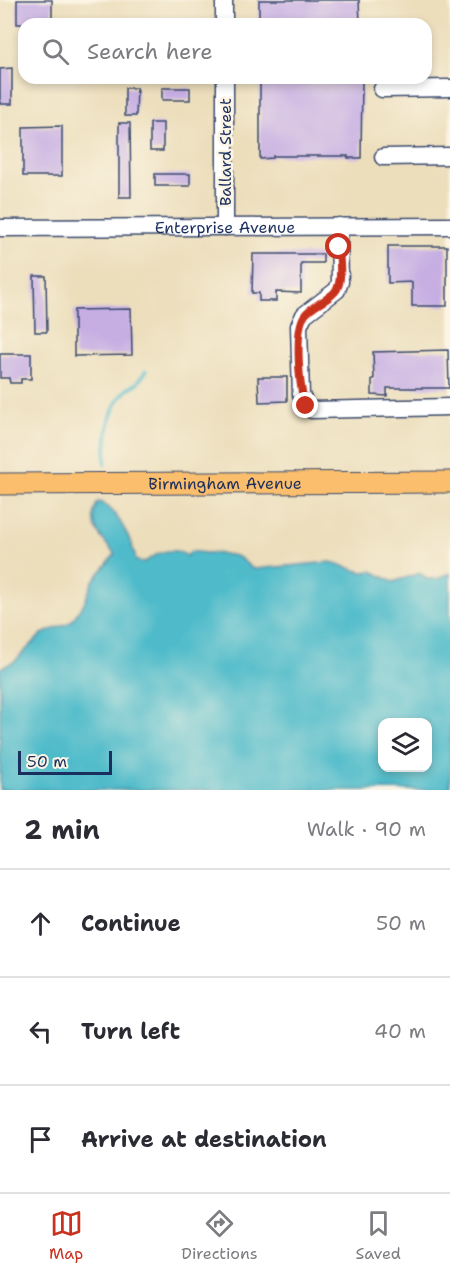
<!DOCTYPE html>
<meta charset="utf-8">
<style>
:root{--surface:#fff;--page:#f7f7f7;--text:#2b2b33;--muted:#7c7c81;--line:#e1e1e2;--accent:#c8321e}
body{margin:0;font-family:"Shantell Sans",sans-serif;background:var(--page);color:var(--text)}
.controls{position:absolute;right:18px;bottom:18px;display:grid;overflow:hidden;border-radius:12px;box-shadow:0 3px 9px #0003}
.controls button{width:54px;height:54px;display:grid;place-items:center;padding:0;border:0;border-bottom:2px solid var(--line);background:var(--surface);color:var(--text);font:30px sans-serif}
.scale{position:absolute;left:18px;bottom:15px;width:94px;box-sizing:border-box;padding-left:6px;border:3px solid #1b2f5e;border-top:0;font-size:16px;line-height:21px;white-space:nowrap;color:#1b2f5e;-webkit-text-stroke:4px #fcf5e5;paint-order:stroke}
.stop{position:absolute;width:18px;height:18px;margin:-14px;border:4px solid #c8321e;border-radius:50%;background:#fff}
.stop.end{background:#c8321e;border-color:#fff;box-shadow:0 2px 6px #0008}
.list{margin:0;padding:0;list-style:none}
h2{display:flex;justify-content:space-between;align-items:center;height:78px;margin:0;padding:0 24px;font-size:26px}
h2 small{font-size:20px;font-weight:400;color:var(--muted)}
.list li{display:grid;grid-template-columns:39px 1fr auto;gap:18px;align-items:center;box-sizing:border-box;height:108px;padding:0 24px;border-top:2px solid var(--line)}
.list b{display:block;font-size:22px;white-space:nowrap}
.list em{font-size:20px;font-style:normal;color:var(--muted)}
.icon{flex:none;width:33px;height:33px;fill:none;stroke:currentColor;stroke-width:2;stroke-linecap:round;stroke-linejoin:round}
.map{position:relative;flex:none;width:450px;height:790px;overflow:hidden}
.search{position:absolute;background:var(--surface);box-shadow:0 3px 9px #0003;left:18px;right:18px;top:18px;height:66px;display:flex;align-items:center;gap:15px;box-sizing:border-box;padding:0 21px;border-radius:18px;color:var(--muted);font-size:22px}
.sheet{height:402px;background:var(--surface)}
nav{display:flex;justify-content:space-around;align-items:center;box-sizing:border-box;height:84px;border-top:2px solid var(--line);background:var(--surface);font-size:16px;color:var(--muted)}
nav a{display:grid;justify-items:center;gap:3px}
nav .on{color:var(--accent)}
.map>svg:first-child{display:block}
.water{fill:#4fbbca;stroke:#357594;stroke-width:1.5;fill-rule:evenodd}
.lines{fill:none;stroke-linecap:round;stroke-linejoin:round}
.stream{stroke:#4fbbca;stroke-width:4}
.building{fill:#c6aee3}
.minor-casing{stroke:#3a496c;stroke-width:19}
.major-casing{stroke:#3a496c;stroke-width:23}
.minor{stroke:#fff;stroke-width:16}
.major{stroke:#fabe6d;stroke-width:21}
.route{stroke:#c8321e;stroke-width:8}
.labels{text-anchor:middle;stroke-width:5;stroke-linejoin:round;paint-order:stroke}
.street-label{font-size:16px;fill:#1b2f5e;stroke:#fcf5e5}
</style>
<div class="map">
<svg width="450" height="790" viewBox="0 0 450 790">
<rect width="100%" height="100%" fill="#fcf5e5"/>
<filter id="ink" filterUnits="userSpaceOnUse"><feTurbulence type="fractalNoise" baseFrequency=".0167" numOctaves="2"/><feDisplacementMap in="SourceGraphic" scale="12" xChannelSelector="R" yChannelSelector="G"/><feConvolveMatrix kernelMatrix="1 2 1 2 8 2 1 2 1" color-interpolation-filters="sRGB"/></filter>
<filter id="wash" filterUnits="userSpaceOnUse"><feTurbulence type="fractalNoise" baseFrequency=".008" numOctaves="4" result="noise"/><feDisplacementMap in="SourceGraphic" scale="24" xChannelSelector="R" yChannelSelector="G"/><feGaussianBlur stdDeviation="1.35" result="paint"/><feColorMatrix in="noise" values="0 0 0 0 0 0 0 0 0 0 0 0 0 0 0 0 0 1.4 0 .05"/><feComposite in="paint" operator="in"/></filter>
<g filter="url(#wash)">
<rect width="100%" height="100%" fill="#ecdebb"/>
<path class="water" d="M98 502C116 505 134 545 136 561L145 562C158 552 172 546 187 556L191 551C205 554 221 552 235 556 244 558 246 566 254 569L331 562 362 572 372 571 393 582 420 573 427 579H437L450 573V790H0V668L14 662 42 634 71 622 84 603 93 581 115 554C102 539 85 523 98 502ZM382 722H428V768H382Z"/>
<g class="lines">
<path class="stream" d="M105 464C107 441 106 414 122 395 126 389 132 387 137 383 140 380 143 375 146 371"/>
</g>
<g id="blocks">
<g class="building">
<rect x="17" y="0" width="35" height="24"/>
<polygon points="259,0 359,0 360,24 259,24"/>
<polygon points="12,68 12,104 0,104 0,69"/>
<polygon points="260,78 360,78 362,81 361,158 348,158 348,156 273,156 273,158 260,159"/>
<polygon points="125,88 137,88 136,116 125,116"/>
<rect x="162" y="88" width="28" height="12"/>
<polygon points="119,123 130,123 131,197 119,197"/>
<rect x="150" y="123" width="13" height="28"/>
<polygon points="62,126 62,176 23,176 23,127"/>
<rect x="155" y="174" width="35" height="12"/>
<polygon points="388,246 447,246 447,306 412,306 412,282 388,283"/>
<polygon points="253,254 323,254 323,263 301,263 301,293 276,292 276,301 259,301 259,293 252,293"/>
<polygon points="34,276 46,276 47,332 35,332"/>
<polygon points="131,309 132,355 74,356 74,310"/>
<polygon points="448,350 449,388 387,388 387,396 372,395 372,379 374,379 373,352"/>
<polygon points="0,354 31,354 31,379 21,379 21,383 10,383 9,378 0,378"/>
<polygon points="258,377 287,377 287,401 259,402"/>
</g>
</g>
</g>
<g filter="url(#ink)">
<use href="#blocks" fill-opacity="0" stroke="#3a496c" stroke-width="1.5"/>
<g class="lines">
<defs>
<g id="minor">
<polyline points="224,0 224,24"/>
<polyline points="225,78 225,227"/>
<polyline points="382,89 450,88"/>
<polyline points="383,157 450,156"/>
<polyline points="339,226 340,282 337,290 304,315 299,326 301,395 306,406 312,410 450,407"/>
<path id="s1" d="M0 228 450 226"/>
</g>
<g id="major">
<path id="s2" d="M0 484 450 482"/>
</g>
</defs>
<use href="#minor" class="minor-casing"/>
<use href="#major" class="major-casing"/>
<use href="#minor" class="minor"/>
<use href="#major" class="major"/>
</g>
</g>
<g class="lines" filter="url(#ink)">
<path class="route" d="M306 406C299 390 294 328 305 315 313 304 331 300 337 289 343 278 339 259 339 247"/>
</g>
<g class="labels">
<g class="street-label">
<text transform="translate(225 152) rotate(-90)" y="6">Ballard Street</text>
<text dy="6" stroke="none"><textPath href="#s1" startOffset="225">Enterprise Avenue</textPath></text>
<text dy="6" stroke="none"><textPath href="#s2" startOffset="225">Birmingham Avenue</textPath></text>
</g>
</g>
</svg>
<div class="controls">
<button><svg class="icon" aria-label="layers" viewBox="0 0 24 24"><path d="M12 4l9 5-9 5-9-5zM3 14l9 5 9-5"/></svg></button>
</div>
<div class="scale">50 m</div>
<div class="stop" style="left:339px;top:247px"></div>
<div class="stop end" style="left:306px;top:406px"></div>
<div class="search"><svg class="icon" aria-label="search" viewBox="0 0 24 24"><circle cx="10" cy="10" r="6"/><path d="M15 15l6 6"/></svg>Search here</div>
</div>
<section class="sheet">
<h2>2 min<small>Walk · 90 m</small></h2>
<ul class="list">
<li><svg class="icon" aria-label="ahead" viewBox="0 0 24 24"><path d="M12 20V5M6 11l6-6 6 6"/></svg><div><b>Continue</b></div><em>50 m</em></li>
<li><svg class="icon" aria-label="left" viewBox="0 0 24 24"><path d="M17 20v-9H6M10 6l-5 5 5 5"/></svg><div><b>Turn left</b></div><em>40 m</em></li>
<li><svg class="icon" aria-label="arrive" viewBox="0 0 24 24"><path d="M6 21V4h12l-3 4 3 4H6"/></svg><div><b>Arrive at destination</b></div></li>
</ul>
</section>
<nav>
<a class="on"><svg class="icon" aria-label="map" viewBox="0 0 24 24"><path d="M3 6l6-2 6 2 6-2v14l-6 2-6-2-6 2zM9 4v14M15 6v14"/></svg>Map</a>
<a><svg class="icon" aria-label="directions" viewBox="0 0 24 24"><path d="M12 3l9 9-9 9-9-9zM9 14v-3h6M13 9l2 2-2 2"/></svg>Directions</a>
<a><svg class="icon" aria-label="saved" viewBox="0 0 24 24"><path d="M7 4h10v16l-5-4-5 4z"/></svg>Saved</a>
</nav>
